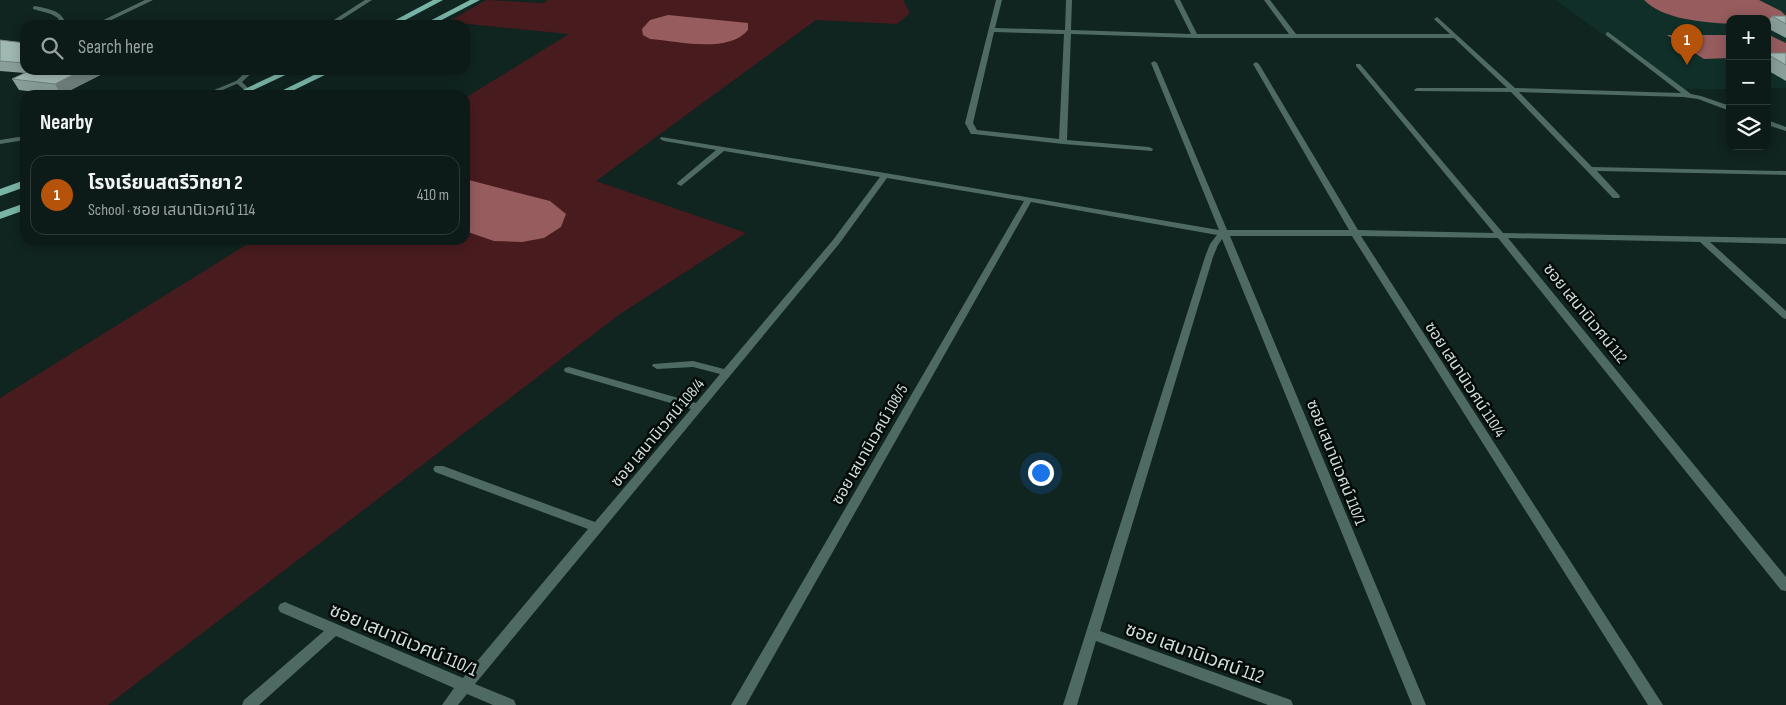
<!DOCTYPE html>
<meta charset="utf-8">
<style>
:root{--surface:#0c1b18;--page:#152421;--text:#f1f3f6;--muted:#9aa1a2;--line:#2c3937;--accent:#b45309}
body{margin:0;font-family:"Sofia Sans Condensed","Noto Sans Thai",sans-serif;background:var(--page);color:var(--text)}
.controls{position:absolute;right:15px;top:15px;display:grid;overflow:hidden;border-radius:10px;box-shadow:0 2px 12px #0003}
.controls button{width:45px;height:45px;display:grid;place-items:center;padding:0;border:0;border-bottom:1px solid var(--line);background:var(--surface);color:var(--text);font:25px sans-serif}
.you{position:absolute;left:1040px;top:472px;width:18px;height:18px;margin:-12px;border:4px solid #fff;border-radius:50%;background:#1a73e8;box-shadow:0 0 0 8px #1a73e833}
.badge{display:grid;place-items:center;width:32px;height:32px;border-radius:50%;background:var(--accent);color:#fff;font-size:16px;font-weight:700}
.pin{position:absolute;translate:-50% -41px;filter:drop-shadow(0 1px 2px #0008)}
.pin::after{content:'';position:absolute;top:26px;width:18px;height:15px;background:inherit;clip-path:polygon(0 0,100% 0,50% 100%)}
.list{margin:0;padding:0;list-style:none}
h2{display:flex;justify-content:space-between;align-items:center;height:65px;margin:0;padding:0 20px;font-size:21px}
h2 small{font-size:16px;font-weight:400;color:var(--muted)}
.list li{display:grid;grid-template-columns:32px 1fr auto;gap:15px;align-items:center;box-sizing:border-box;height:80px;margin:0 10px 10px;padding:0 10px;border:1px solid var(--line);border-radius:15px}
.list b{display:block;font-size:19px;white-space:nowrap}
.list p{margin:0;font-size:16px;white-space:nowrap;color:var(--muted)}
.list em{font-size:16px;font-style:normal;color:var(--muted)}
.icon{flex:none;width:28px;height:28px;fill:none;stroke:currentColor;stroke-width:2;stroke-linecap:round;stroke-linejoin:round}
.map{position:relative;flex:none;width:1786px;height:705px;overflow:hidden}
.search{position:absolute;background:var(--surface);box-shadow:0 2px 12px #0003;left:20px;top:20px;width:450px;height:55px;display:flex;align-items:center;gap:12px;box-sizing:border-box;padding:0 18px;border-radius:15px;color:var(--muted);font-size:19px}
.panel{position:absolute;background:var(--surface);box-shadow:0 2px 12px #0003;left:20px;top:90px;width:450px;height:155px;border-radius:15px}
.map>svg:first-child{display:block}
.built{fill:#112f29}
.green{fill:#481b1f}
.water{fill:#965c5e}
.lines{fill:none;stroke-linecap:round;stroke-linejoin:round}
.minor{fill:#4e6a63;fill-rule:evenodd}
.tertiary{fill:#4e6a63;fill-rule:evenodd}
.primary{fill:#79b5a7;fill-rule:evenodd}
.wall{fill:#8a9e99}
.shaded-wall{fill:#70817d}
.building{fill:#a0b8b2;stroke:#70817d}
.labels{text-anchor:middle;stroke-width:5;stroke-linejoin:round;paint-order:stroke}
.street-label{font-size:16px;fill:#d1deda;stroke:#040b09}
.near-street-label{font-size:19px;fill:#d1deda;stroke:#040b09}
</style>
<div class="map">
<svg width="1786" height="705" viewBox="0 0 1786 705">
<rect width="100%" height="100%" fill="#102420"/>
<polygon class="built" points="1556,0 1786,0 1786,88 1767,88 1767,19 1730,19 1730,89 1677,89"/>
<polygon class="green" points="486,0 544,3 547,0 903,0 910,13 897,24 816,20 596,181 746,233 620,314 108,705 0,705 0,398 254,240 465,240 465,98 569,34 448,22"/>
<g class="water">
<path d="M1644 0H1759L1781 11 1786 16 1767 25V19H1730V24C1703 22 1664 20 1644 0Z"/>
<path d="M668 15 748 23V30C728 54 678 41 650 39L643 35 642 29 650 20Z"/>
<polygon points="1767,34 1786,43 1786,58 1767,58"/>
<polygon points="1667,35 1730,35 1730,58 1704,59"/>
<polygon points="465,179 550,201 566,214 561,227 544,238 522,242 494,241 465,231"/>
</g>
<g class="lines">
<g class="minor">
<polygon points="145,0 153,0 101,25 93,25"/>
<path d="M996 0H1002L995 28 1065 30 1066 0H1072L1071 30 1191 34 1174 0H1180L1197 34H1289L1264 0H1270L1296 34H1450L1435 20 1434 19 1437 17 1515 88 1681 93 1606 35V33L1608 32 1691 94 1701 96 1730 106V111L1698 99 1683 97 1519 92 1592 167 1786 171V175L1597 171 1620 196 1619 198H1613L1511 92 1415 91 1414 90 1417 88H1507L1454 38H1195L1071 34 1067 140 1149 147 1153 149 1152 151 1063 144 974 134H971L965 123ZM994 32 1064 34 1059 139 977 130 973 123Z"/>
<path d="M35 6C48 9 63 10 66 25H60L58 18 51 14 33 9V7Z"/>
<polygon points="1154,61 1157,63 1227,230 1349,230 1253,64 1256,62 1259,64 1358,230 1494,233 1356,66 1356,64 1360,64 1503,233 1786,238 1786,244 1710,242 1786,311 1786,319 1783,318 1700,242 1508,238 1786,577 1786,591 1781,590 1498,238 1361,236 1663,705 1648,705 1352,236 1230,236 1426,705 1412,705 1222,239 1218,245 1213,257 1100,631 1291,700 1293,705 1268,705 1096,641 1077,705 1063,705 1205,257 1210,244 1217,235 1031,202 746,705 731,705 1024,201 887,178 839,244 475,684 514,700 516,705 493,705 467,694 458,705 442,705 454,688 336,636 259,705 242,705 244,700 324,631 280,612 278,608 280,604 285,602 463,678 588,529 435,472 433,469 435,466 443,466 595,522 691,409 565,372 564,370 565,368 569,367 696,403 720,374 693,367 657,369 652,366 653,364 693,361 724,369 833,240 880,177 724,151 681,186 677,184 678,182 716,150 664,141 660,139 661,137 885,173 1219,230 1151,63"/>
<polygon points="219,70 239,70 250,73 247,75 222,72"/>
<polygon points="236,81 241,82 211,95 202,95"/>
<polygon points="1767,120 1786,127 1786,131 1767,125"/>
<polygon points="25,136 25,140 0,144 0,140"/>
</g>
<g class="tertiary">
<polygon points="365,0 372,0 333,25 326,25"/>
<polygon points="248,70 255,70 242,82 250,90 247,92 235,82"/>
</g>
<g class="primary">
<polygon points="433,0 443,0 396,25 386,25"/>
<polygon points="470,0 480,0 432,25 422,25"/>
<polygon points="285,70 296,70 243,95 232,95"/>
<polygon points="324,70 335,70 284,95 273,95"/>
<polygon points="25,180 25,187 0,196 0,189"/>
<polygon points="25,203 25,210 0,219 0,212"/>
</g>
</g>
<g class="wall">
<polygon points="1772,16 1786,16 1786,38 1767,28 1767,24"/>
<polygon points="0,40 25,43 25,70 110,70 61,95 19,90 12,79 25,73 0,71"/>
<polygon points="1767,53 1786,53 1786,81 1767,70"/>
</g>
<polygon class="shaded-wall" points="83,70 110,70 61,95 55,84"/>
<g class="building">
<polygon points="1772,16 1786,16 1786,24"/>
<polygon points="0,40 25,43 25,63 0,61"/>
<polygon points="1767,53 1786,53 1786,65 1767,54"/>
<polygon points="31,70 83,70 55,84 12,79"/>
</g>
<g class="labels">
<g class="street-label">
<text transform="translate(1586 313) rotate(51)" y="6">ซอย เสนานิเวศน์ 112</text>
<text transform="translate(1466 379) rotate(57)" y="6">ซอย เสนานิเวศน์ 110/4</text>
<text transform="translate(657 432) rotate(-50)" y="6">ซอย เสนานิเวศน์ 108/4</text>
<text transform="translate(869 444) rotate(-60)" y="6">ซอย เสนานิเวศน์ 108/5</text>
<text transform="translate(1337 462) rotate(68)" y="6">ซอย เสนานิเวศน์ 110/1</text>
</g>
<g class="near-street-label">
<text transform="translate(404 639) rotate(23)" y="7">ซอย เสนานิเวศน์ 110/1</text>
<text transform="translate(1195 652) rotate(20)" y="7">ซอย เสนานิเวศน์ 112</text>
</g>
</g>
</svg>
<div class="controls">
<button>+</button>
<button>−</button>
<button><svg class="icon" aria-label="layers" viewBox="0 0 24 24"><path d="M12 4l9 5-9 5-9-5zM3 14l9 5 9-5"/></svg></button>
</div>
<div class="you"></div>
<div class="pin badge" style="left:1687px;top:65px">1</div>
<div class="search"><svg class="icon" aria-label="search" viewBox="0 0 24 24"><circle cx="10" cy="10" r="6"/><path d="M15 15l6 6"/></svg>Search here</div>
<section class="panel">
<h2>Nearby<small></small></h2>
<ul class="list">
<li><span class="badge">1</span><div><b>โรงเรียนสตรีวิทยา 2</b><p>School · ซอย เสนานิเวศน์ 114</p></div><em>410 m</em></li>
</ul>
</section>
</div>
